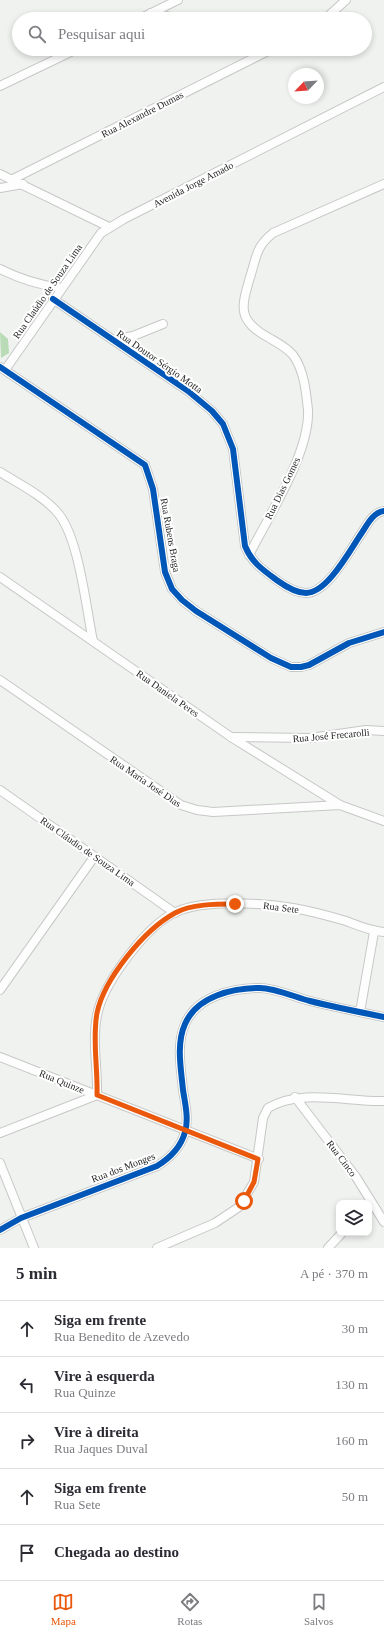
<!DOCTYPE html>
<html lang="pt">
<meta charset="utf-8">
<style>
:root{--surface:#fff;--page:#f2f2f3;--text:#2b2b33;--muted:#7c7c81;--line:#e1e1e2;--accent:#ea580c}
body{margin:0;font-family:Georgia,serif;background:var(--page);color:var(--text)}
.controls{position:absolute;right:12px;bottom:12px;display:grid;overflow:hidden;border-radius:8px;box-shadow:0 2px 6px #0003}
.controls button{width:36px;height:36px;display:grid;place-items:center;padding:0;border:0;border-bottom:1px solid var(--line);background:var(--surface);color:var(--text);font:20px sans-serif}
.compass{position:absolute;left:288px;top:68px;width:36px;height:36px;border-radius:50%;background:var(--surface);box-shadow:0 2px 6px #0003;rotate:245deg}
.stop{position:absolute;width:12px;height:12px;margin:-9px;border:3px solid #ea580c;border-radius:50%;background:#fff}
.stop.end{background:#ea580c;border-color:#fff;box-shadow:0 1px 4px #0008}
.list{margin:0;padding:0;list-style:none}
h2{display:flex;justify-content:space-between;align-items:center;height:52px;margin:0;padding:0 16px;font-size:17px}
h2 small{font-size:13px;font-weight:400;color:var(--muted)}
.list li{display:grid;grid-template-columns:26px 1fr auto;gap:12px;align-items:center;box-sizing:border-box;height:56px;padding:0 16px;border-top:1px solid var(--line)}
.list b{display:block;font-size:15px;white-space:nowrap}
.list p{margin:0;font-size:13px;white-space:nowrap;color:var(--muted)}
.list em{font-size:13px;font-style:normal;color:var(--muted)}
.icon{flex:none;width:22px;height:22px;fill:none;stroke:currentColor;stroke-width:2;stroke-linecap:round;stroke-linejoin:round}
.map{position:relative;flex:none;width:384px;height:1248px;overflow:hidden}
.search{position:absolute;background:var(--surface);box-shadow:0 2px 6px #0003;left:12px;right:12px;top:12px;height:44px;display:flex;align-items:center;gap:10px;box-sizing:border-box;padding:0 14px;border-radius:22px;color:var(--muted);font-size:15px}
.sheet{height:332px;background:var(--surface)}
nav{display:flex;justify-content:space-around;align-items:center;box-sizing:border-box;height:56px;border-top:1px solid var(--line);background:var(--surface);font-size:11px;color:var(--muted)}
nav a{display:grid;justify-items:center;gap:2px}
nav .on{color:var(--accent)}
.map>svg:first-child{display:block}
.forest{fill:#b9dcb6}
.lines{fill:none;stroke-linecap:round;stroke-linejoin:round}
.minor-casing{stroke:#c6c8c6;stroke-width:10}
.minor{stroke:#fdfdfd;stroke-width:8}
.cycleway-casing{stroke:#fff;stroke-width:8}
.cycleway{stroke:#0057b8;stroke-width:6}
.route{stroke:#ea580c;stroke-width:5}
.labels{text-anchor:middle;stroke-width:4;stroke-linejoin:round;paint-order:stroke}
.street-label{font-size:10px;fill:#252725;stroke:#fff}
</style>
<div class="map">
<svg width="384" height="1248" viewBox="0 0 384 1248">
<rect width="100%" height="100%" fill="#f0f2f0"/>
<polygon class="forest" points="0,332 8,339 9,353 1,358"/>
<g class="lines">
<defs>
<g id="minor">
<polyline points="151,13 180,19"/>
<polyline points="139,19 178,0"/>
<polyline points="325,19 346,0"/>
<polyline points="0,86 77,49"/>
<polyline points="0,174 109,227"/>
<polyline points="13,179 272,49"/>
<polyline points="0,188 23,184"/>
<path d="M0 269C20 279 39 285 61 288"/>
<path d="M53 299 188 391 212 411 223 424 233 449 245 546C252 563 263 570 278 581 285 586 297 593 306 593 328 593 351 548 363 531 368 523 374 512 384 511"/>
<polyline points="113,340 133,336 163,324"/>
<polyline points="0,367 145,465 153,489 165,572 172,589 182,600 196,611 271,658 291,667 301,667 309,665 349,643 384,632"/>
<polyline points="5,370 101,233 124,219 384,87"/>
<path d="M0 472C19 484 42 495 57 512 79 536 86 608 93 641"/>
<path d="M249 555C268 517 310 453 308 410 306 391 304 370 293 355 287 348 278 343 271 339 236 320 241 308 251 274 257 255 256 247 273 233L384 184"/>
<polyline points="0,577 231,737 340,805"/>
<polyline points="0,680 181,805 197,810 213,812 340,805 384,821"/>
<polyline points="231,737 310,738 366,730 384,731"/>
<polyline points="0,790 175,913"/>
<polyline points="0,990 94,857"/>
<polyline points="360,1012 374,932"/>
<polyline points="0,1057 259,1159"/>
<path d="M97 1095C98 1068 91 1038 98 1011 106 980 147 925 176 912 204 899 263 903 293 908 311 911 329 916 346 921 359 926 370 931 384 932"/>
<polyline points="295,1097 356,1177 384,1222"/>
<polyline points="0,1133 97,1095"/>
<polyline points="0,1163 34,1248"/>
<path d="M0 1230 21 1218 157 1166C170 1158 181 1147 185 1132 189 1119 185 1103 183 1090 181 1069 176 1044 185 1024 197 996 233 988 260 988 274 988 295 997 310 1001 334 1007 359 1012 384 1017"/>
<path d="M157 1248 215 1223 239 1207 254 1182 263 1118 268 1108C301 1088 347 1102 384 1101"/>
<polyline points="328,1248 342,1233"/>
</g>
</defs>
<use href="#minor" class="minor-casing"/>
<use href="#minor" class="minor"/>
<defs>
<g id="cycleway">
<path d="M53 299 188 391 212 411 223 424 233 449 245 546C252 563 263 570 278 581 285 586 297 593 306 593 328 593 351 548 363 531 368 523 374 512 384 511"/>
<polyline points="0,367 145,465 153,489 165,572 172,589 182,600 196,611 271,658 291,667 301,667 309,665 349,643 384,632"/>
<path d="M0 1230 21 1218 157 1166C170 1158 181 1147 185 1132 189 1119 185 1103 183 1090 181 1069 176 1044 185 1024 197 996 233 988 260 988 274 988 295 997 310 1001 334 1007 359 1012 384 1017"/>
</g>
</defs>
<use href="#cycleway" class="cycleway-casing"/>
<use href="#cycleway" class="cycleway"/>
</g>
<g class="lines">
<path class="route" d="M235 904C216 904 191 904 175 913 144 930 104 979 97 1013 92 1040 98 1068 97 1095L258 1159 254 1182 244 1201"/>
</g>
<g class="labels">
<g class="street-label">
<text transform="translate(142 114) rotate(-27)" y="4">Rua Alexandre Dumas</text>
<text transform="translate(193 184) rotate(-27)" y="4">Avenida Jorge Amado</text>
<text transform="translate(47 291) rotate(-55)" y="4">Rua Claúdio de Souza Lima</text>
<text transform="translate(160 361) rotate(35)" y="4">Rua Doutor Sérgio Motta</text>
<text transform="translate(282 488) rotate(-64)" y="4">Rua Dias Gomes</text>
<text transform="translate(171 535) rotate(80)" y="4">Rua Rubens Braga</text>
<text transform="translate(168 693) rotate(35)" y="4">Rua Daniela Peres</text>
<text transform="translate(331 735) rotate(-5)" y="4">Rua José Frecarolli</text>
<text transform="translate(146 781) rotate(34)" y="4">Rua Maria José Dias</text>
<text transform="translate(88 851) rotate(35)" y="4">Rua Cláudio de Souza Lima</text>
<text transform="translate(281 907) rotate(7)" y="4">Rua Sete</text>
<text transform="translate(62 1081) rotate(22)" y="4">Rua Quinze</text>
<text transform="translate(342 1158) rotate(53)" y="4">Rua Cinco</text>
<text transform="translate(123 1167) rotate(-21)" y="4">Rua dos Monges</text>
</g>
</g>
</svg>
<div class="controls">
<button><svg class="icon" aria-label="layers" viewBox="0 0 24 24"><path d="M12 4l9 5-9 5-9-5zM3 14l9 5 9-5"/></svg></button>
</div>
<svg class="compass" viewBox="-18 -18 36 36"><path d="M0-13l5 13h-10z" fill="#e53935"/><path d="M0 13l5-13h-10z" fill="#7c7c81"/></svg>
<div class="stop" style="left:244px;top:1201px"></div>
<div class="stop end" style="left:235px;top:904px"></div>
<div class="search"><svg class="icon" aria-label="search" viewBox="0 0 24 24"><circle cx="10" cy="10" r="6"/><path d="M15 15l6 6"/></svg>Pesquisar aqui</div>
</div>
<section class="sheet">
<h2>5 min<small>A pé · 370 m</small></h2>
<ul class="list">
<li><svg class="icon" aria-label="ahead" viewBox="0 0 24 24"><path d="M12 20V5M6 11l6-6 6 6"/></svg><div><b>Siga em frente</b><p>Rua Benedito de Azevedo</p></div><em>30 m</em></li>
<li><svg class="icon" aria-label="left" viewBox="0 0 24 24"><path d="M17 20v-9H6M10 6l-5 5 5 5"/></svg><div><b>Vire à esquerda</b><p>Rua Quinze</p></div><em>130 m</em></li>
<li><svg class="icon" aria-label="right" viewBox="0 0 24 24"><path d="M7 20v-9h11M14 6l5 5-5 5"/></svg><div><b>Vire à direita</b><p>Rua Jaques Duval</p></div><em>160 m</em></li>
<li><svg class="icon" aria-label="ahead" viewBox="0 0 24 24"><path d="M12 20V5M6 11l6-6 6 6"/></svg><div><b>Siga em frente</b><p>Rua Sete</p></div><em>50 m</em></li>
<li><svg class="icon" aria-label="arrive" viewBox="0 0 24 24"><path d="M6 21V4h12l-3 4 3 4H6"/></svg><div><b>Chegada ao destino</b></div></li>
</ul>
</section>
<nav>
<a class="on"><svg class="icon" aria-label="map" viewBox="0 0 24 24"><path d="M3 6l6-2 6 2 6-2v14l-6 2-6-2-6 2zM9 4v14M15 6v14"/></svg>Mapa</a>
<a><svg class="icon" aria-label="directions" viewBox="0 0 24 24"><path d="M12 3l9 9-9 9-9-9zM9 14v-3h6M13 9l2 2-2 2"/></svg>Rotas</a>
<a><svg class="icon" aria-label="saved" viewBox="0 0 24 24"><path d="M7 4h10v16l-5-4-5 4z"/></svg>Salvos</a>
</nav>
